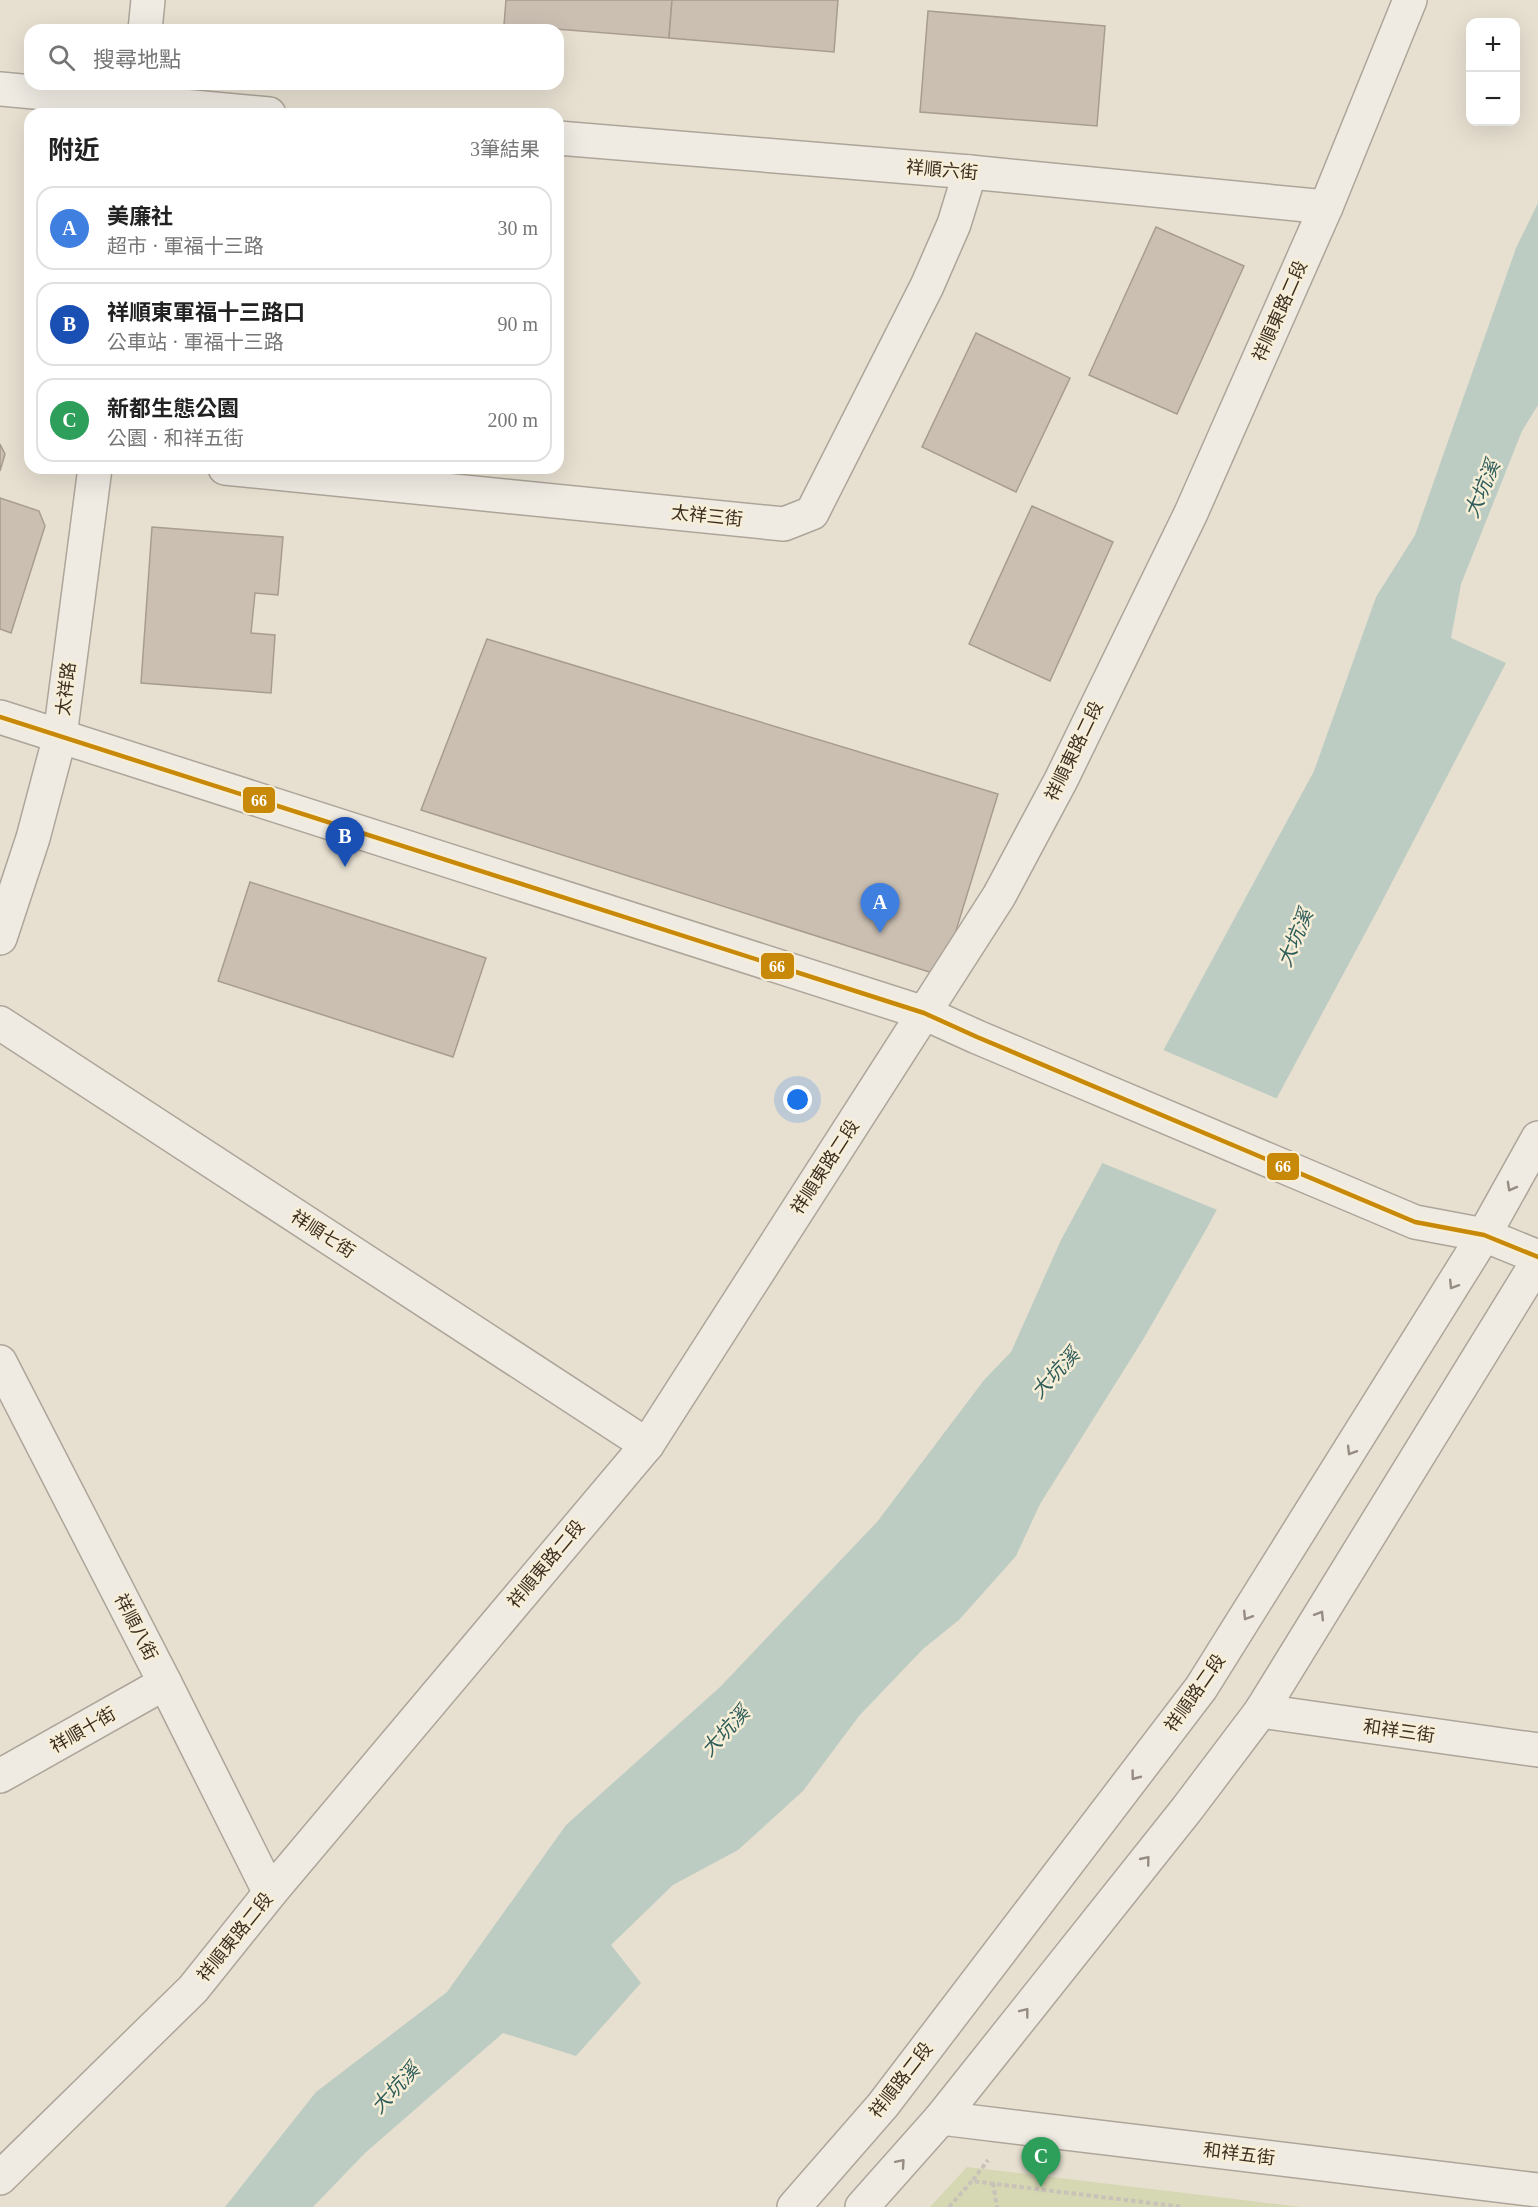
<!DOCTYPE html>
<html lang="zh-TW">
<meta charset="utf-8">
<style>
:root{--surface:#fff;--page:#f2f2f2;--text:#222;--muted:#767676;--line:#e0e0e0;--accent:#111827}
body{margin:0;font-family:"Times New Roman","Noto Sans TC",serif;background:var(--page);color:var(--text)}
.controls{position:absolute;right:18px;top:18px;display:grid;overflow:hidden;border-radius:12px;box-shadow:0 6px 24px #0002}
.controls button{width:54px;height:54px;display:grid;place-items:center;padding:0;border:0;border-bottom:2px solid var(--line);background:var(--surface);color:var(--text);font:30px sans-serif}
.you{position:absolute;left:798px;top:1100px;width:21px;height:21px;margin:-15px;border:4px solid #fff;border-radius:50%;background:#1a73e8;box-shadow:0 0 0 9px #1a73e833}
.badge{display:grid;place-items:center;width:39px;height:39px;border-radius:50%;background:var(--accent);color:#fff;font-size:20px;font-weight:700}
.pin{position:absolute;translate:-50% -50px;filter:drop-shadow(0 2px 3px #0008)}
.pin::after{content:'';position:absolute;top:32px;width:21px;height:18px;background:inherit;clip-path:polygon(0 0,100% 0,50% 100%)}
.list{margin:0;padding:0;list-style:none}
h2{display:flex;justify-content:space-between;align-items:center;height:78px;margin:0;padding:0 24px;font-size:26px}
h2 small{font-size:20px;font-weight:400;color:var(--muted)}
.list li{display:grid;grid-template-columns:39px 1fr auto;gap:18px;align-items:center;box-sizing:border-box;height:84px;margin:0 12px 12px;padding:0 12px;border:2px solid var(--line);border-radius:18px}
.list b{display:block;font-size:22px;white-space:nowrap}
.list p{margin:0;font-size:20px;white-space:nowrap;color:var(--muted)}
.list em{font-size:20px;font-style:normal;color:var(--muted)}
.icon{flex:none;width:33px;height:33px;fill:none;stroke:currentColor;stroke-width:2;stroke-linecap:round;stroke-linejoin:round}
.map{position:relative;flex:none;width:1538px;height:2207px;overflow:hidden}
.search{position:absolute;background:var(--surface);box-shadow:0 6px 24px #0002;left:24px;top:24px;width:540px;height:66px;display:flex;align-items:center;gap:15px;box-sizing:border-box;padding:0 21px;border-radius:18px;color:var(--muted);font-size:22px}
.panel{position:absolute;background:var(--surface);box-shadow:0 6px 24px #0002;left:24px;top:108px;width:540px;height:366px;border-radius:18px}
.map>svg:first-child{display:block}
.green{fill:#d6d7b3}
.water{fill:#bcccc2}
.pier{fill:#e7e0d1}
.building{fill:#cbbfb2;stroke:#a89c90;stroke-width:1.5}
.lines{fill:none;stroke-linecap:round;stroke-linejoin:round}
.minor-casing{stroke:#ada599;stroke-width:36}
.path{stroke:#c8c2b9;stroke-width:4;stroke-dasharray:4.5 3;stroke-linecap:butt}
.minor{stroke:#efebe3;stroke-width:33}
.bus-1-casing{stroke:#f7eed8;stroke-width:9}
.bus-1{stroke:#c88808;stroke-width:4.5}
.oneway{stroke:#968c82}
.labels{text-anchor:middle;stroke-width:5;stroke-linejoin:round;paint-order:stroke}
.street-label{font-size:18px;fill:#3d2e20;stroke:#f7eed8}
.water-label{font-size:20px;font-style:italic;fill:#2f5d5a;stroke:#f7eed8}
.line-badge{stroke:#f7eed8;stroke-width:2}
.badge-label{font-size:16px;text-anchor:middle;font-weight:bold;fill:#fff}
</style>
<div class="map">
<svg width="1538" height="2207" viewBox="0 0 1538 2207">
<rect width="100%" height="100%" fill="#e7e0d1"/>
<polygon class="green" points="967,2167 1301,2207 930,2207"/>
<polygon class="water" points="1538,203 1538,405 1522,431 1461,584 1451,638 1506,663 1375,915 1207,1228 1144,1338 1040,1504 1016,1556 959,1620 923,1649 859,1716 803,1791 738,1850 673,1885 611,1945 641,1983 576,2056 503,2033 365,2153 313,2207 225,2207 316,2092 447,1992 566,1825 720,1687 877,1522 984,1380 1011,1352 1061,1240 1314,771 1376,597 1415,535 1516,248"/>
<polygon class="pier" points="1161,1049 1280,1100 1220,1211 1100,1162"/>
<g class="building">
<polygon points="506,0 672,0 669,38 504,25"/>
<polygon points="672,0 838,0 834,52 669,38"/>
<polygon points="928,11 1105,26 1097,126 920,112"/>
<polygon points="1156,227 1244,266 1177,414 1089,375"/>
<polygon points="976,333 1070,378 1016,492 922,447"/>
<polygon points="0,444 5,454 0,471"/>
<polygon points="0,498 39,511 45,526 11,633 0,629"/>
<polygon points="1032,506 1113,542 1050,681 969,644"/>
<polygon points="152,527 283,537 278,595 255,593 251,633 275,635 271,693 141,683"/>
<polygon points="487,639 998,794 942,976 421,810"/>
<polygon points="250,882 486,958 453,1057 218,981"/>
</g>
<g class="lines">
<defs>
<g id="minor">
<polyline points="145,30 148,0"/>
<polyline points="0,89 269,114"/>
<polyline points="558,138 970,172 1326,207"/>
<polyline points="225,468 784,524 812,513 927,286 954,224 970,172"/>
<polyline points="0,717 924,1013 977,1037 1415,1222 1484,1235 1538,1257"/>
<polyline points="0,938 33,838 60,736 95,468"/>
<polyline points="0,1023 647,1445"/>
<polyline points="0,1362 165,1683 270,1893"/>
<polyline points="1261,1711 1538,1750"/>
<polyline points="0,1776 165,1683"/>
<polyline points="941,2118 1538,2190"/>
<polyline points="0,2178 193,1989 270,1893 647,1445 999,896 1061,780 1191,513 1326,207 1410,0"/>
<polyline points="794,2207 883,2105 1201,1688 1484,1235 1538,1138"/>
<polyline points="862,2207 941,2118 1187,1809 1261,1711 1538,1261"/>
</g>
</defs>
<use href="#minor" class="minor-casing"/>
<g class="path">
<polyline points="973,2180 988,2160"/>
<polyline points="993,2183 997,2207"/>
<polyline points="949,2207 972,2181 1183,2207"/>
</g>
<use href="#minor" class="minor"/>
<defs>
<polyline id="bus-1" points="0,717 924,1013 977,1037 1415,1222 1484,1235 1538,1257"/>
</defs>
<use href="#bus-1" class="bus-1-casing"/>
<use href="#bus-1" class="bus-1"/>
</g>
<defs><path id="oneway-chevron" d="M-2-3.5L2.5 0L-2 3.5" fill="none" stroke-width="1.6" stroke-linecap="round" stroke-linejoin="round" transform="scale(1.5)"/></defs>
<g class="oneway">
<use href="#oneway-chevron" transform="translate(1511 1187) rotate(119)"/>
<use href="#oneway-chevron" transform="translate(1453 1285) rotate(122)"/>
<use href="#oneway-chevron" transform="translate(1351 1451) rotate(121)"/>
<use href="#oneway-chevron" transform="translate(1320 1615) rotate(-58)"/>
<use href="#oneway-chevron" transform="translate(1247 1616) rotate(122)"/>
<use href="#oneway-chevron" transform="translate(1135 1776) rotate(127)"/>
<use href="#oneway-chevron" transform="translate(1146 1860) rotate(-51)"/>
<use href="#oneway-chevron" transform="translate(1025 2012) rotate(-52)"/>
<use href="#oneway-chevron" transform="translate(901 2163) rotate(-49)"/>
</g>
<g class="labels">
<g class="street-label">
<text transform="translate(942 170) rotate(5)" y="6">祥順六街</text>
<text transform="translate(1280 311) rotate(-66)" y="6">祥順東路二段</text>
<text transform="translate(707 516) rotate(6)" y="6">太祥三街</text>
<text transform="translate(66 689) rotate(-83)" y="6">太祥路</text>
<text transform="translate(1074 751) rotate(-64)" y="6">祥順東路二段</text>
<text transform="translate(825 1167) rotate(-57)" y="6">祥順東路二段</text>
<text transform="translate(323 1234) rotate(33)" y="6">祥順七街</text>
<text transform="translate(546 1564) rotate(-50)" y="6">祥順東路二段</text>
<text transform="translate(136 1627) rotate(63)" y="6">祥順八街</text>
<text transform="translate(1195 1693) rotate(-55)" y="6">祥順路二段</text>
<text transform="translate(83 1730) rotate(-30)" y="6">祥順十街</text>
<text transform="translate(1399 1731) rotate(8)" y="6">和祥三街</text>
<text transform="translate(235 1937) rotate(-51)" y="6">祥順東路二段</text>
<text transform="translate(901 2080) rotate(-52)" y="6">祥順路二段</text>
<text transform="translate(1239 2154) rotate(7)" y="6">和祥五街</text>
</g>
<g class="water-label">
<text transform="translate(1482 489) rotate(-67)" y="7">大坑溪</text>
<text transform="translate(1295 938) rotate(-67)" y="7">大坑溪</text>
<text transform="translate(1055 1373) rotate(-47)" y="7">大坑溪</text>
<text transform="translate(725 1731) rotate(-47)" y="7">大坑溪</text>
<text transform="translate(395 2088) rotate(-47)" y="7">大坑溪</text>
</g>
</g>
<g class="line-badge">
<rect x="242" y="786" width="34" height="28" rx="6" fill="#c88808"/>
<rect x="760" y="952" width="35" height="28" rx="6" fill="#c88808"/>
<rect x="1266" y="1152" width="34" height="29" rx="6" fill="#c88808"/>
</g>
<g class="badge-label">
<text x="259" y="806">66</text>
<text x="777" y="972">66</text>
<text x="1283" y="1172">66</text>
</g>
</svg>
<div class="controls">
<button>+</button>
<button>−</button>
</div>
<div class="you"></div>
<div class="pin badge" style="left:880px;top:933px;background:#3f7fe0">A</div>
<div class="pin badge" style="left:345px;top:867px;background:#1a4fb4">B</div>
<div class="pin badge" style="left:1041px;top:2187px;background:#2e9e5b">C</div>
<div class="search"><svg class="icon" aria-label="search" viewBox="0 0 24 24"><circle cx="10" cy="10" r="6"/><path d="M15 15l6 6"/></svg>搜尋地點</div>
<section class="panel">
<h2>附近<small>3筆結果</small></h2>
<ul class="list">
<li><span class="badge" style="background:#3f7fe0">A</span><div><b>美廉社</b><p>超市 · 軍福十三路</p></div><em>30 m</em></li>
<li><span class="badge" style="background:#1a4fb4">B</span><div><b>祥順東軍福十三路口</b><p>公車站 · 軍福十三路</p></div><em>90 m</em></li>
<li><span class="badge" style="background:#2e9e5b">C</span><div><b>新都生態公園</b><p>公園 · 和祥五街</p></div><em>200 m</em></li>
</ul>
</section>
</div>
